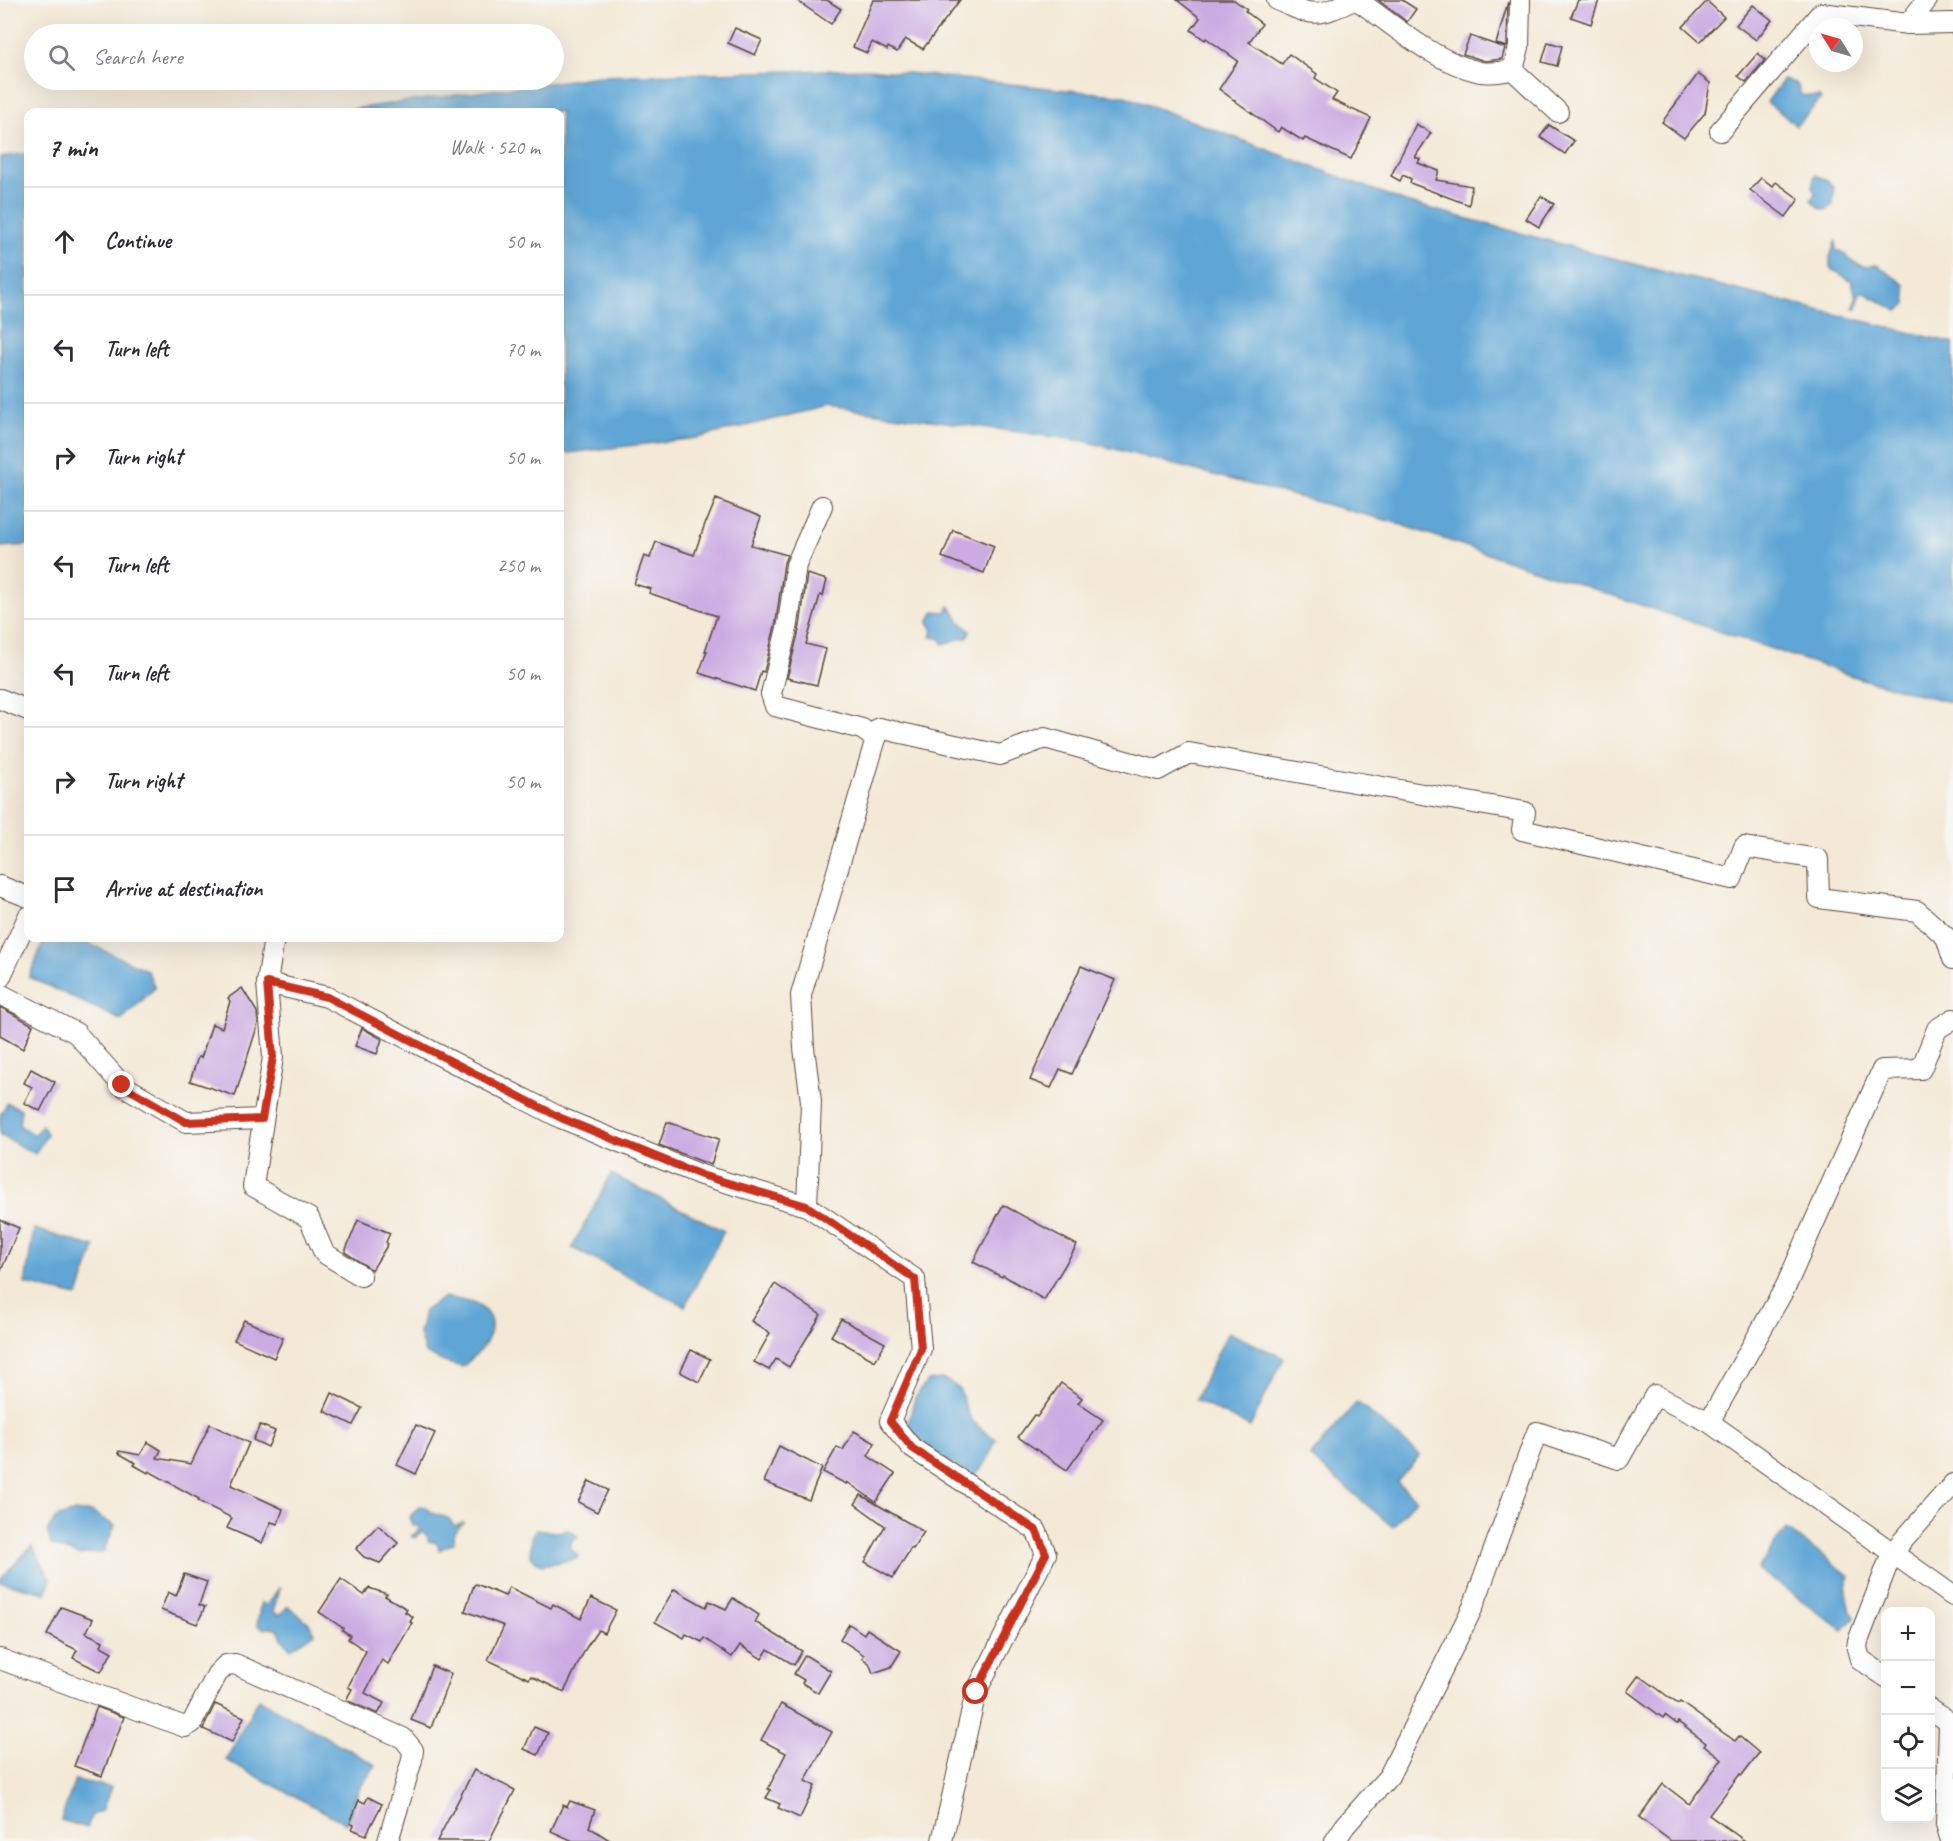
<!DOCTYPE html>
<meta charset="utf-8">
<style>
:root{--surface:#fff;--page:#f2f2f3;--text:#2b2b33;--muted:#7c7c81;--line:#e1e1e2}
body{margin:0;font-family:Caveat,sans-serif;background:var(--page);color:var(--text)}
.controls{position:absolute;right:18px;bottom:18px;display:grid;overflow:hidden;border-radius:12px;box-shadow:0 6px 24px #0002}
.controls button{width:54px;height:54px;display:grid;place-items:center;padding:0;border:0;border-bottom:2px solid var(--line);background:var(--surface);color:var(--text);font:30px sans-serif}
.compass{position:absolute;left:1809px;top:18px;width:54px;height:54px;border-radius:50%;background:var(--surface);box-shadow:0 6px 24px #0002;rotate:307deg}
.stop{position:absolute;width:18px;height:18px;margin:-14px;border:4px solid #c8321e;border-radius:50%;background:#fff}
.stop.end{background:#c8321e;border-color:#fff;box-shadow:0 2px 6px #0008}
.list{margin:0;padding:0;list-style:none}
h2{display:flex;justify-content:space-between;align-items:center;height:78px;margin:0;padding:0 24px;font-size:26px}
h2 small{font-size:20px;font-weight:400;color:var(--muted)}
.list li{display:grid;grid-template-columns:39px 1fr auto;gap:18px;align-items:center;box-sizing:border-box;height:108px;padding:0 24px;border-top:2px solid var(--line)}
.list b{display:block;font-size:22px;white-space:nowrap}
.list em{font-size:20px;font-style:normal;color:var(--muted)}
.icon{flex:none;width:33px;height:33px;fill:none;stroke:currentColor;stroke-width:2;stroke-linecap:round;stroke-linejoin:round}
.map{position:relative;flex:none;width:1953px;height:1841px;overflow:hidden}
.search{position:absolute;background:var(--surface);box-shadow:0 6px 24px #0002;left:24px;top:24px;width:540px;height:66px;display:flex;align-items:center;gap:15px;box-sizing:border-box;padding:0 21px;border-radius:33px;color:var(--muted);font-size:22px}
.panel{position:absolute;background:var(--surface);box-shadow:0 6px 24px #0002;left:24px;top:108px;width:540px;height:834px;border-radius:12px}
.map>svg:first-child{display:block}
.water{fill:#5fa6d6;stroke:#4d687a;stroke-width:1.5}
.building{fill:#cbabe2}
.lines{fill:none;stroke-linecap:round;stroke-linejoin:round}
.minor-casing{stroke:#57473a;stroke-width:22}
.minor{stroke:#fff;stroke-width:20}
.route{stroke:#c8321e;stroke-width:8}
</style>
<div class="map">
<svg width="1953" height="1841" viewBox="0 0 1953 1841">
<rect width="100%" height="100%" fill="#f6f6f2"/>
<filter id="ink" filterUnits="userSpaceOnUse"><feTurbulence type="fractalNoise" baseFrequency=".0167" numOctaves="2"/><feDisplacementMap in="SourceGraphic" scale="12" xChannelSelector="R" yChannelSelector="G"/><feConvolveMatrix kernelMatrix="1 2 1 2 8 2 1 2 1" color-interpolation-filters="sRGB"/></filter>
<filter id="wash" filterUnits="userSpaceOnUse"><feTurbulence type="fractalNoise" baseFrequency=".008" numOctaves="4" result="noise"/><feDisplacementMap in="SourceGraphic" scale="24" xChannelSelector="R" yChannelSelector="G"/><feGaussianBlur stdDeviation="1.35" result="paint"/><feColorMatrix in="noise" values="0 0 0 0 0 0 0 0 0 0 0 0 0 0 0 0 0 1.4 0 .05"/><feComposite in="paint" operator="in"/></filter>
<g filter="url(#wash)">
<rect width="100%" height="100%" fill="#f4e9d7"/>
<g class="water">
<polygon points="869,69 1125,96 1406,202 1657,270 1953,343 1953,703 1858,678 1393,522 1084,441 827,406 697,438 560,454 560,112 329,112 599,76"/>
<path d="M1784 79 1797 84 1801 95 1819 97 1821 99 1796 126C1787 116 1777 111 1767 102Z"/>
<polygon points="28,153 28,545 0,547 0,157"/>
<polygon points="1815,175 1827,180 1834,188 1833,205 1826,210 1821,209 1811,200 1815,193 1812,187"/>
<polygon points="1836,240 1836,251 1841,251 1850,260 1862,266 1877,265 1905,285 1907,304 1898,311 1863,292 1860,293 1857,308 1854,308 1856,298 1852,281 1830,268 1830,257"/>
<path d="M949 606 954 611 959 621 970 631 967 638C954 638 955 641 943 644L941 639 931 637 933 630 928 622 934 611 946 612Z"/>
<polygon points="45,938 77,938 147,970 155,988 121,1020 29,977"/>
<polygon points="7,1103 21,1109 19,1125 34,1135 42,1125 47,1134 35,1154 0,1135 0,1116"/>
<polygon points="611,1174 724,1231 685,1306 572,1248"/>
<polygon points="34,1229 95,1247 78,1296 25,1284"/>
<path d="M444 1297C455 1299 476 1301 484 1310 504 1330 478 1354 462 1367L444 1362 425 1353 419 1334 424 1311Z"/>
<polygon points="1228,1332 1284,1358 1250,1427 1195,1400"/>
<path d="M941 1379C969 1390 957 1392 968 1413 974 1426 985 1432 996 1439L987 1461 974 1476C948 1462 923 1451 908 1425L915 1397 928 1381Z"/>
<polygon points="1357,1402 1420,1455 1397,1482 1416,1499 1393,1527 1310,1457"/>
<path d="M419 1506 426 1507C437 1521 448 1510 454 1527L464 1522 453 1535 454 1543 439 1550 437 1543 428 1541V1536L421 1532 415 1538 411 1536 417 1532 420 1526 413 1525 410 1517Z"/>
<polygon points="75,1512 92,1512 115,1526 103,1552 78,1555 51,1545 47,1531 56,1518"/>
<path d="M536 1529C542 1529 550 1532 556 1532 568 1531 568 1526 578 1537L572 1541 570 1548 578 1556 576 1559 542 1565 530 1557 531 1537Z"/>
<path d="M1786 1529 1850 1576C1845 1592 1845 1602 1855 1617L1843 1630 1758 1569Z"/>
<polygon points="32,1546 51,1579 46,1593 0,1582 0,1579"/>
<polygon points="280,1587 273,1612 280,1615 288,1606 308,1622 315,1633 291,1649 282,1639 278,1629 270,1627 264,1629 257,1625 261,1602 266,1606"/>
<polygon points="258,1699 376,1765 359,1789 347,1824 226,1760"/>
<polygon points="75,1780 111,1787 102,1811 92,1815 87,1828 61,1820"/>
</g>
<g id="blocks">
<g class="building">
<polygon points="796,0 827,0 841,9 831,24"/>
<polygon points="873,0 960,0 923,49 905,39 897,52 888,47 887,50 872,42 867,53 853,47"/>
<polygon points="1177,0 1234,0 1247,9 1245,11 1262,24 1249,42 1282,64 1289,54 1317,74 1315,78 1337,93 1332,100 1371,118 1351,159 1305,138 1303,141 1281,127 1278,132 1219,89 1238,61 1206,38 1205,40 1191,30 1200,18"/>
<polygon points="1378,0 1402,0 1416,9 1407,22"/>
<polygon points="1578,0 1599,0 1591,24 1571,17"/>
<polygon points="1707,1 1724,17 1700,42 1683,27"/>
<polygon points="1508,2 1507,45 1507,47 1496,44"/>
<polygon points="1753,5 1772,20 1756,40 1736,25"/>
<polygon points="735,28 762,40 755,55 728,43"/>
<polygon points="1470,36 1505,48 1502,59 1485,61 1463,54"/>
<polygon points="1548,42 1562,46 1557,66 1542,62"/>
<polygon points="1758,53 1765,60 1746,82 1738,76"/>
<polygon points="1698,74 1710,83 1705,113 1684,138 1662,122"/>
<polygon points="1416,124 1431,133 1415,157 1420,159 1418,163 1439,171 1436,180 1472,186 1469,205 1410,183 1411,179 1403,175 1400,181 1391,176"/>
<polygon points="1549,125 1574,141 1565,154 1540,137"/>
<polygon points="1761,178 1773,186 1776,182 1799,199 1786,217 1750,190"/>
<polygon points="1541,196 1554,204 1539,227 1526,219"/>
<polygon points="716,499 761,517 751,545 787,555 784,563 776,622 764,672 761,671 755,691 699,673 707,651 705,651 717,616 649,593 651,589 634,584 644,556 650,558 656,542 694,555 706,521 707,521"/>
<polygon points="953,530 994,546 984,573 942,557"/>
<polygon points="807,574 827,580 823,596 820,595 806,644 826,649 817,685 787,678 800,626"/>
<polygon points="1081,966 1115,980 1072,1074 1060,1069 1051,1088 1030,1080"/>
<polygon points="242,988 257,1012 258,1024 235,1096 190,1081 198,1057 201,1058 212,1024 222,1028 230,1001 228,998"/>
<polygon points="0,1007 33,1025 23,1049 0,1036"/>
<polygon points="362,1028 382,1039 377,1054 355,1046"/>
<polygon points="31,1069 55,1082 40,1111 24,1103 32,1087 24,1083"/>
<polygon points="667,1122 719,1139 711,1165 659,1145"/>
<polygon points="1003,1205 1077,1245 1044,1300 1003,1275 1002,1277 973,1262"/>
<polygon points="0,1220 19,1228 0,1273"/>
<polygon points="358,1220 390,1233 386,1242 388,1244 372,1270 345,1252"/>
<polygon points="775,1284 821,1315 789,1367 776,1359 769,1370 754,1362 770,1333 751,1321"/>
<polygon points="841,1319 885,1343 875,1361 831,1336"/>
<polygon points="244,1320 283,1338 274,1358 234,1340"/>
<polygon points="691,1350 710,1359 699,1382 680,1372"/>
<polygon points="1061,1383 1082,1398 1078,1403 1103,1420 1067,1470 1018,1437 1034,1415 1037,1417"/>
<polygon points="332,1393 362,1408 353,1425 324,1411"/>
<polygon points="210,1424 249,1443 231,1485 283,1509 278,1524 271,1522 262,1543 227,1528 232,1518 198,1501 199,1499 149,1471 148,1473 134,1465 136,1463 118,1453 119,1451 140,1455 148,1442 161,1450 157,1458 191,1464"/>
<polygon points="260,1425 275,1431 268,1447 253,1440"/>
<polygon points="416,1425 435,1433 416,1474 397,1465"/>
<polygon points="854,1431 875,1443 868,1456 895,1474 876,1502 847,1482 846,1484 823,1472 837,1447 843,1450"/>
<polygon points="779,1446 822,1468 809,1500 764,1482"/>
<polygon points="589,1481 608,1490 597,1512 578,1502"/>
<polygon points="861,1495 924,1532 913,1549 911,1548 893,1578 865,1562 885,1526 855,1504"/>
<polygon points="378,1525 398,1543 380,1563 364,1557 356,1549"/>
<polygon points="184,1574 207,1582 199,1605 205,1607 197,1624 161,1610 168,1592 176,1596"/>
<polygon points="341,1579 364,1595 369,1588 387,1594 385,1596 407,1609 405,1612 413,1617 410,1622 412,1623 388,1664 382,1660 365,1693 384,1703 378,1714 346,1700 352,1689 348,1687 366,1651 348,1639 350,1635 342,1630 343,1628 319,1612"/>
<polygon points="476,1584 505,1596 509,1587 551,1608 553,1604 581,1619 591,1598 616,1610 604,1633 598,1630 586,1648 564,1692 531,1676 529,1679 488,1660 504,1626 465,1611 474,1585"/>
<polygon points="674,1589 706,1607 709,1601 726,1609 733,1598 759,1615 755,1622 802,1651 794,1665 768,1649 762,1659 740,1645 732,1657 704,1638 702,1642 686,1634 684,1638 655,1622"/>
<polygon points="61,1607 93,1619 86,1633 103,1641 101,1646 112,1652 101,1672 73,1658 77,1650 47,1635"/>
<polygon points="849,1624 864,1634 867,1629 901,1651 891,1667 873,1673 869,1663 862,1658 864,1655 840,1639"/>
<polygon points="805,1655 831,1671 818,1693 802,1683 804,1680 794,1674"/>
<polygon points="432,1666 451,1674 431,1728 411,1720"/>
<polygon points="1639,1675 1678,1704 1680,1702 1735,1741 1739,1736 1759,1753 1742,1775 1740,1774 1709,1815 1745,1841 1671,1841 1639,1817 1663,1784 1689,1804 1722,1759 1704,1745 1706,1743 1678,1722 1677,1724 1665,1715 1663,1718 1627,1691"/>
<polygon points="215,1704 244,1717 232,1742 203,1729"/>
<polygon points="781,1704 832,1732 805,1781 815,1786 800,1818 778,1808 780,1804 766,1798 771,1790 768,1789 786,1753 761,1740"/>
<polygon points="97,1707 124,1717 102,1776 74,1766"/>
<polygon points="534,1727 548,1733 538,1755 524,1749"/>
<polygon points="474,1770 515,1790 489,1841 437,1841"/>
<polygon points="368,1797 382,1804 366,1835 352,1829 354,1825 350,1823 359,1800 365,1803"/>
<polygon points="570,1801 595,1810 589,1827 611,1841 573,1841 551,1831 563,1805 567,1807"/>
</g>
</g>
</g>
<g filter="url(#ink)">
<use href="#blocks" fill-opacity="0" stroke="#57473a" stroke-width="1.5"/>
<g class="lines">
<defs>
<g id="minor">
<path d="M1277 0C1314 17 1316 17 1354 0"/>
<path d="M1357 0C1395 26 1434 62 1480 72 1490 74 1503 71 1513 70L1558 112"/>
<polyline points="1908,24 1927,0"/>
<polyline points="1513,70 1519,47 1520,0"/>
<polyline points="1720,131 1821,13 1908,24 1953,23"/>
<polyline points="822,506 796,565 788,624 771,694 775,706 862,729 876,739"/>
<polyline points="0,699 28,710"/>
<polyline points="0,886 28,897"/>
<polyline points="0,978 28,917"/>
<polyline points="267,983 274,938"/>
<polyline points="0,994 76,1033 122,1085 186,1122 262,1119"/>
<polyline points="361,1276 324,1253 309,1218 253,1186 273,1057 267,983 327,997 561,1118 701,1175 807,1206"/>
<polyline points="1709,1422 1953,1596"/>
<polyline points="0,1659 185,1727 192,1723 217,1674 226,1665 235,1664 403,1738 413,1750 412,1760 388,1841"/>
<polyline points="1886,1677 1860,1659 1857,1648 1858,1641 1892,1553 1953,1484"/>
<polyline points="1930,1709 1949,1722 1946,1824 1951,1841"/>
<polyline points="942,1841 976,1692 1046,1554 1036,1530 912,1448 890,1421 921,1349 915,1279 807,1206 811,1101 804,1048 801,995 879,728 1000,755 1045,738 1158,770 1189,753 1525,812 1522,830 1732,879 1744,847 1818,859 1819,898 1917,911 1946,937 1953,959"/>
<polyline points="1335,1841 1345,1826 1389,1776 1473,1607 1537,1432 1619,1459 1655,1395 1709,1422 1786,1286 1882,1070 1921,1069 1937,1029 1953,1019"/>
</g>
</defs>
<use href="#minor" class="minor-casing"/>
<use href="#minor" class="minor"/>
</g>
</g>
<g class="lines" filter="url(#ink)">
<polyline class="route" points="122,1085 186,1122 262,1119 273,1057 267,983 327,997 561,1118 701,1175 807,1206 915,1279 921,1349 890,1421 912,1448 1036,1530 1046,1554 976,1692"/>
</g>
</svg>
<div class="controls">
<button>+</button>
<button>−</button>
<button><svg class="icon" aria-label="locate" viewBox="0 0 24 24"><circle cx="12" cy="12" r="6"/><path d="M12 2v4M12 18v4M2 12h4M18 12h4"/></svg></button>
<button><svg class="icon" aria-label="layers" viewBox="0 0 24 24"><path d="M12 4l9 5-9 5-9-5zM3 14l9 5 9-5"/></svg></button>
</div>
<svg class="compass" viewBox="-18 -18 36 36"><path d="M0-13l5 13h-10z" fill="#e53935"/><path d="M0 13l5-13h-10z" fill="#7c7c81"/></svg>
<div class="stop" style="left:976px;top:1692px"></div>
<div class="stop end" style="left:122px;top:1085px"></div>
<div class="search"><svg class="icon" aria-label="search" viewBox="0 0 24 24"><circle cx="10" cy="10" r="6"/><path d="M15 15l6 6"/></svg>Search here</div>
<section class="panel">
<h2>7 min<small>Walk · 520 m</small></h2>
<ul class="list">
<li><svg class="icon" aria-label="ahead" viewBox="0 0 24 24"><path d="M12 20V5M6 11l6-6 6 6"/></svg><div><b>Continue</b></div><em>50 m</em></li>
<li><svg class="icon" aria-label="left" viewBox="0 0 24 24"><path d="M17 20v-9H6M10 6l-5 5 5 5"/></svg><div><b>Turn left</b></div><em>70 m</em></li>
<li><svg class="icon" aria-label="right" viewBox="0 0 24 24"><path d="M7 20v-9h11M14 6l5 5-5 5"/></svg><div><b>Turn right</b></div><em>50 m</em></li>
<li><svg class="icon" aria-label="left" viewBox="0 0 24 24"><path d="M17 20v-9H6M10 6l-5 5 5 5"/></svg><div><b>Turn left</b></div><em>250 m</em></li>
<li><svg class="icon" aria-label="left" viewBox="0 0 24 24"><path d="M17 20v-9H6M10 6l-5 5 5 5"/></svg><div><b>Turn left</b></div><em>50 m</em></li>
<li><svg class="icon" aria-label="right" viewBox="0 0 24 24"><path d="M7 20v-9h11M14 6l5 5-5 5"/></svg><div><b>Turn right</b></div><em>50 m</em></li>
<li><svg class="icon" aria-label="arrive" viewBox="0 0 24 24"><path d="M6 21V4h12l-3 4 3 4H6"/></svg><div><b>Arrive at destination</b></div></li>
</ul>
</section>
</div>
